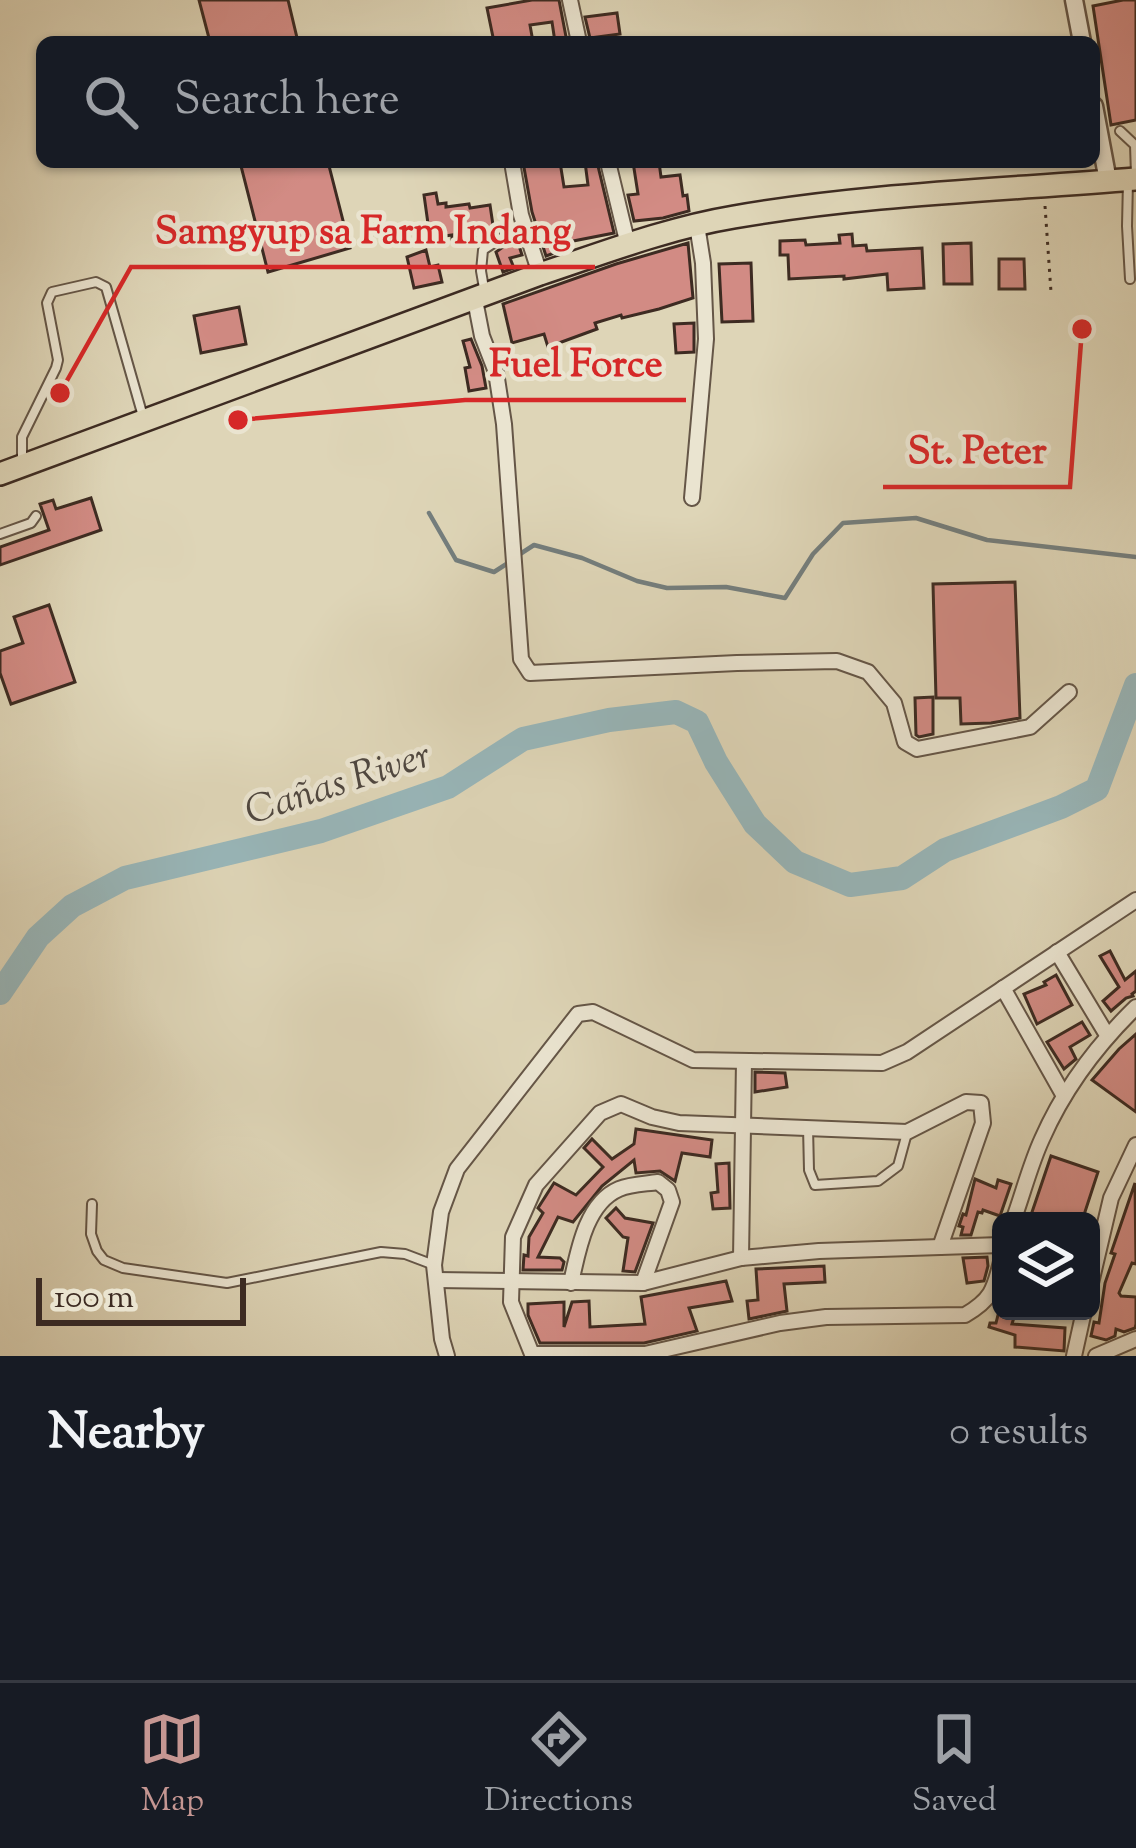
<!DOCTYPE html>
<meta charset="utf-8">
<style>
:root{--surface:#171b24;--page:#20242c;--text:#f1f3f6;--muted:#9ea1a6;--line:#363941;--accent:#c59692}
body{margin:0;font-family:"Sorts Mill Goudy",serif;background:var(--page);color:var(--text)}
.controls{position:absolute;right:36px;bottom:36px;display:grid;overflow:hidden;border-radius:18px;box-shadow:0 3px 9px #0004}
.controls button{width:108px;height:108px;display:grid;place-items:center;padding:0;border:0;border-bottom:3px solid var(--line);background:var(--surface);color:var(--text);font:60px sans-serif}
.scale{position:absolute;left:36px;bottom:30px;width:210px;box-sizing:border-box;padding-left:12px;border:6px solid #3d2b22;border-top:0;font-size:33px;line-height:42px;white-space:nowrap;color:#3d2b22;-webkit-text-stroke:9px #eae4d0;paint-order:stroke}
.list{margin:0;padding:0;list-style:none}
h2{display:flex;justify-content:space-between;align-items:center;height:156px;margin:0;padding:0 48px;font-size:51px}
h2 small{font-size:39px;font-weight:400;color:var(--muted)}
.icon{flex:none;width:66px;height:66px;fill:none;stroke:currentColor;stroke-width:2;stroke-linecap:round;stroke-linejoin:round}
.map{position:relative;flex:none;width:1136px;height:1356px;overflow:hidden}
.search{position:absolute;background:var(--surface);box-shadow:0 3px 9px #0004;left:36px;right:36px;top:36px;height:132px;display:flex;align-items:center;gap:30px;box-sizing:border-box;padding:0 42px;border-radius:18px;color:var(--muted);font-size:45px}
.sheet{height:324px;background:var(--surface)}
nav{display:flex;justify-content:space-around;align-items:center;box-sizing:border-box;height:168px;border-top:3px solid var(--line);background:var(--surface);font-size:33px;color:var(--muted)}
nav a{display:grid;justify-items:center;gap:6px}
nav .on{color:var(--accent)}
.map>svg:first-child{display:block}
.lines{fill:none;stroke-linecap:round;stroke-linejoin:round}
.stream{stroke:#747e7d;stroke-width:4.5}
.river{stroke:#98b6b9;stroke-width:24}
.building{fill:#d28b84;stroke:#3d2b22;stroke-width:3}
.service-casing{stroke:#655647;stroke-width:12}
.minor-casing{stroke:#655647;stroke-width:18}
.tertiary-casing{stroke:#655647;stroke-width:21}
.primary-casing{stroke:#3d2b22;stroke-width:26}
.path{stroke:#3d2b22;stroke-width:3;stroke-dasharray:3 6;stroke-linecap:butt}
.service{stroke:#eae4d0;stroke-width:8}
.minor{stroke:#eae4d0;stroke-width:14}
.tertiary{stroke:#eae4d0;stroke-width:16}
.primary{stroke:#ded5b7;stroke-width:21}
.labels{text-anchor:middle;stroke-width:9;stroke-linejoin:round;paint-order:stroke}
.water-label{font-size:39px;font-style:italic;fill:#4f4740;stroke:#eae4d0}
.leader{fill:none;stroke:#d62828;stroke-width:4.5}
.callout-dot{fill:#d62828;stroke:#eae4d0;stroke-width:4.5}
.callout-label{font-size:39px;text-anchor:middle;font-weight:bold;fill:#d62828;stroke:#eae4d0;stroke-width:9;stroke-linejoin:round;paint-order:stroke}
</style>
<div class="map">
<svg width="1136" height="1356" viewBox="0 0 1136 1356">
<rect width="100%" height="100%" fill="#ded5b7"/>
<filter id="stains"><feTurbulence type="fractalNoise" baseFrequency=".00167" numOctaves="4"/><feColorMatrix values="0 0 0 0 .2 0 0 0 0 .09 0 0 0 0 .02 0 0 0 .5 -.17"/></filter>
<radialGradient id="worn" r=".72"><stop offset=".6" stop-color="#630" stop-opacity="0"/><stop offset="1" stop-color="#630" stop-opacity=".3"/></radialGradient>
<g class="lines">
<g class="stream">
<polyline points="429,513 456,560 494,572 508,563"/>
<polyline points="517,556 534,545 582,558 637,581 667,588 726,587 785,598 813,554 843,523 916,518 987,540 1136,557"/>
</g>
<polyline class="river" points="0,993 38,937 72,906 125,878 321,831 448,787 523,739 609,720 676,712 697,722 716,762 755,824 795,862 850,885 902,878 945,850 1061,807 1097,789 1136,685"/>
</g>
<g class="building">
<polygon points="199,0 288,0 298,42 210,42"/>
<polygon points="532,0 559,0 567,42 555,42 552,22 530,25 533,42 494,42 487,8"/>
<polygon points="1123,0 1136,0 1136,120 1111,125 1093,6"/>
<polygon points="617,13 620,34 590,38 585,17"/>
<polygon points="240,162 328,162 350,248 268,272"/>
<polygon points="523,162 560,162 564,187 588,185 585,162 597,162 614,233 558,244 560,251 546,256 532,212"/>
<polygon points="633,162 659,162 661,177 680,175 683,196 687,195 689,211 663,218 634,221 628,195 638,194"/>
<polygon points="436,193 438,204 446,203 446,207 469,204 470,208 490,205 494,232 497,231 488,237 476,239 476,236 452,239 452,235 430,238 424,195"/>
<polygon points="513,227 522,255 510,258 514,268 503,272 496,252 510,242 510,234 505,229"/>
<polygon points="852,234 853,246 866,245 867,251 922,248 924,288 888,290 887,274 844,279 844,276 789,279 788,255 780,255 780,241 805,240 806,245 840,243 839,235"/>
<polygon points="688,243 693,298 659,309 622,318 621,315 595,323 597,329 548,347 544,334 512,343 503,304 616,264"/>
<polygon points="971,243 972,284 944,284 943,244"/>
<polygon points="426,250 430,267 438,265 442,282 414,288 407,257"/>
<polygon points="999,259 1024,259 1025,289 999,289"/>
<polygon points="751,263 753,321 722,322 719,264"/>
<polygon points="239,307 246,344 201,353 194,316"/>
<polygon points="694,323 694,352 676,353 674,324"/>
<polygon points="471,339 482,366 486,388 469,391 465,368 470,367 463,341"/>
<polygon points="91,498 101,530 0,565 0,547 49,530 40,504 53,500 56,509"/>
<polygon points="1015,582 1020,718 991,723 961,724 960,698 936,698 933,584"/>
<polygon points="49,605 75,682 11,704 0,673 0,651 23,643 14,617"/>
<polygon points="933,697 933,734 919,737 916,735 915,698"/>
<polygon points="1110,951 1125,980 1136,971 1136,991 1132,994 1133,996 1126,998 1111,1011 1103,1001 1119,987 1100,956"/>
<polygon points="1056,975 1072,1005 1037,1024 1024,994 1046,985 1044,982"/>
<polygon points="1082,1022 1090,1035 1070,1047 1076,1059 1064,1069 1047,1042"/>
<polygon points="1136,1034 1136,1112 1092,1080 1119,1049"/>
<polygon points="755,1072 785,1073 787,1087 755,1092"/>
<polygon points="636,1129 712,1140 710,1157 682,1153 675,1181 660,1171 636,1173 634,1160 602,1186 573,1222 558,1217 538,1257 560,1258 564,1262 562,1270 523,1270 524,1255 528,1256 529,1237 543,1213 538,1208 554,1183 576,1195 603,1167 584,1148 592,1139 612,1159 634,1144"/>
<polygon points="1051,1156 1098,1172 1082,1221 1029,1221"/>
<polygon points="729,1163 730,1208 713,1209 711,1193 718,1192 716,1164"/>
<polygon points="975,1179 996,1188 998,1180 1011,1184 1000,1216 983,1210 982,1213 978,1212 971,1235 961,1235 963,1227 959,1226 963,1214 966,1215"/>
<polygon points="1135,1183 1136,1264 1132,1263 1119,1293 1121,1296 1136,1297 1136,1324 1135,1328 1124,1332 1116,1329 1115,1336 1106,1340 1091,1336 1094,1322 1099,1323 1105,1283 1115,1254 1111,1253"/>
<polygon points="616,1208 625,1218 653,1223 635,1272 623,1271 628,1238 623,1237 606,1218"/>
<polygon points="987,1257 988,1266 984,1281 967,1283 963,1258"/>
<polygon points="824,1266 825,1282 784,1284 787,1311 749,1319 747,1301 758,1300 756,1269"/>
<polygon points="726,1281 732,1301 689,1308 697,1331 644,1343 540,1343 528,1315 528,1304 564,1302 564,1327 572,1302 589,1301 590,1327 645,1324 641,1297"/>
<polygon points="999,1311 1016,1311 1012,1324 1065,1328 1064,1351 1015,1347 1015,1335 989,1327 990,1323 996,1323"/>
</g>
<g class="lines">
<defs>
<g id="service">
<polyline points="1120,131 1135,145 1136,174"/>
<polyline points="1128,181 1127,226 1130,279"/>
<polyline points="485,294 481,271 483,250 503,237"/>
<polyline points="22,461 22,437 56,368 58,360 47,303 52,292 96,282 106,287 144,420"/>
<polyline points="0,534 31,523 36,516"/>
<polyline points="808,1127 809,1170 815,1185 878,1181 898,1166 907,1133"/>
<polyline points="92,1204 91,1234 97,1251 104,1260 123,1268 227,1283 381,1252 405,1254 434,1265"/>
</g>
<g id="minor">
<polyline points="570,0 579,42"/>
<polyline points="512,162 521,215 540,274"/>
<polyline points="608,162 628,245"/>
<polyline points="475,300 482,336 496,372 504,424 521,659 530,673 737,663 837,661 868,672 894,703 905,742 917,749 1030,727 1069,692"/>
<polyline points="692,498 706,339 703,263 697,225"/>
<polyline points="1057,952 1107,1035"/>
<polyline points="1003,988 1064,1096"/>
<path d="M1013 1221C1023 1194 1030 1165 1042 1139 1064 1089 1097 1045 1136 1007"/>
<path d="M940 1247 983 1123 981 1103 966 1102 907 1132 679 1123 652 1117 621 1104 600 1113 536 1185 513 1237 511 1302 532 1354H645L780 1323 826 1317 965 1315C991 1300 994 1290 1001 1262"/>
<polyline points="741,1258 744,1061"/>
<polyline points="436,1280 643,1283 741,1258 819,1251 1001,1245"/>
<path d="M571 1283C578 1251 586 1203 619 1189 631 1184 645 1184 658 1182L668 1190 672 1202 643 1283"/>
<polyline points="1091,1283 1111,1198 1136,1145"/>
<polyline points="447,1356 442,1339 434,1265 441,1212 457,1169 578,1014 593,1012 693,1060 882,1063 907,1052 1136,900"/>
<polyline points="1074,1356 1084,1311"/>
<polyline points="1096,1356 1136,1339"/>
</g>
<g id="tertiary">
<polyline points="1074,0 1082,42"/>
<polyline points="1094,106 1108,181"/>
</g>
<path id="primary" d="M0 474 540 274C603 253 668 228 734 217 866 194 1002 190 1136 179"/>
</defs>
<use href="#service" class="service-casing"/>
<use href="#minor" class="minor-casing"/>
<use href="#tertiary" class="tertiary-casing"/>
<use href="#primary" class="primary-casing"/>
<polyline class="path" points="1045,206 1051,292"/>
<use href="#service" class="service"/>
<use href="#minor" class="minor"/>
<use href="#tertiary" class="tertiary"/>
<use href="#primary" class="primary"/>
</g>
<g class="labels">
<g class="water-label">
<text transform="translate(337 781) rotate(-18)" y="14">Cañas River</text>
</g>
</g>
<path class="leader" d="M60 393L131 267H595M238 420L465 400H686M1082 329L1070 487H883"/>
<g class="callout-dot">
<circle cx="60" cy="393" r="12"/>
<circle cx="238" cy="420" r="12"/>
<circle cx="1082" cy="329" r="12"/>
</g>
<g class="callout-label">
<text x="363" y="243">Samgyup sa Farm Indang</text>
<text x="576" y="376">Fuel Force</text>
<text x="977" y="463">St. Peter</text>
</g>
<rect width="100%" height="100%" filter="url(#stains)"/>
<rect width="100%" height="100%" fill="url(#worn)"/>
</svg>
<div class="controls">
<button><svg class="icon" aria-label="layers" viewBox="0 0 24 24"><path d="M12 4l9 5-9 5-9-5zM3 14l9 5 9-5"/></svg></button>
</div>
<div class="scale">100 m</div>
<div class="search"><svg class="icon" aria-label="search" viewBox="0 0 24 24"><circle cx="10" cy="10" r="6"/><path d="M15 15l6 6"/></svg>Search here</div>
</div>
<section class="sheet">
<h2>Nearby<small>0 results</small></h2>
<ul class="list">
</ul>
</section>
<nav>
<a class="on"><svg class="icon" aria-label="map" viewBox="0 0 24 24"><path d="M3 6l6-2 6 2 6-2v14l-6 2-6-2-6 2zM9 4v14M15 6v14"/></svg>Map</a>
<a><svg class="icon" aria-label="directions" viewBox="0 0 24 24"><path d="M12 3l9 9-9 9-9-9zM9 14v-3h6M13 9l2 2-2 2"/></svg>Directions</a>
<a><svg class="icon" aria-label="saved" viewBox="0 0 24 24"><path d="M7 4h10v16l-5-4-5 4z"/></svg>Saved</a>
</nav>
